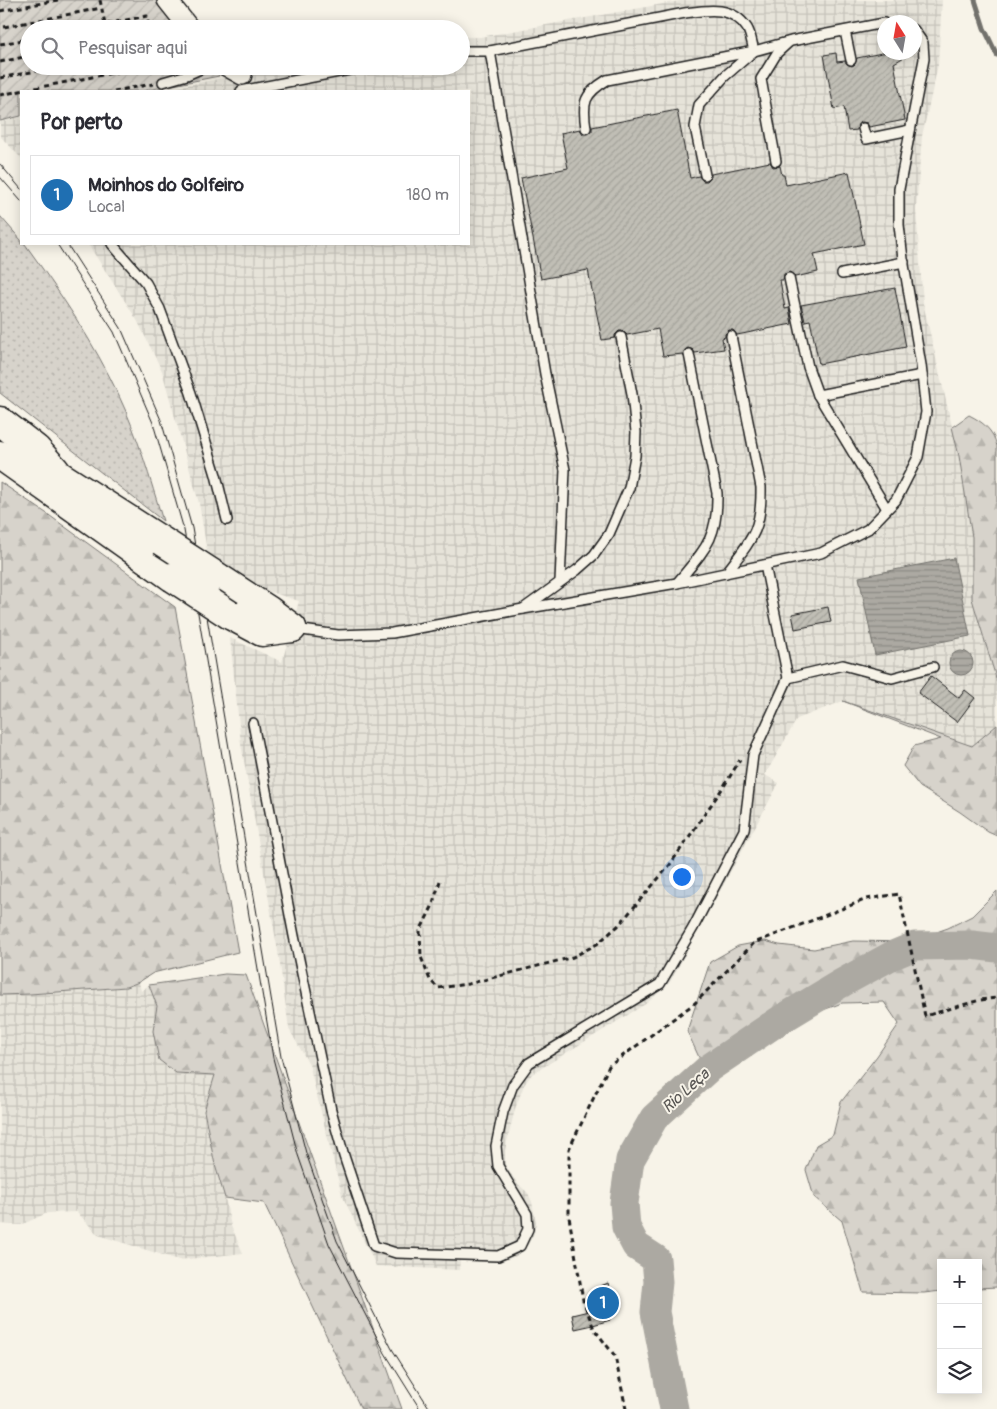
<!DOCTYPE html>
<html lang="pt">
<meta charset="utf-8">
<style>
:root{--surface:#fff;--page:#f2f2f3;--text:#2b2b33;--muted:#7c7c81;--line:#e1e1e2;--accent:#1f6fb2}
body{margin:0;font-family:Pangolin,sans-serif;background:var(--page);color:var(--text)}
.controls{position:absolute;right:15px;bottom:15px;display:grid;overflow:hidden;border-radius:0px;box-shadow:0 2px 12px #0003}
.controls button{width:45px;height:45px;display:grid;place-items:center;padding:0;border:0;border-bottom:1px solid var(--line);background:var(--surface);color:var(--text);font:25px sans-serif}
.compass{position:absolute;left:877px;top:15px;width:45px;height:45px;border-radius:50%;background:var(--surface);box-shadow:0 2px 12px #0003;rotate:349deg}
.you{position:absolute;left:681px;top:876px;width:18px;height:18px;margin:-12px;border:4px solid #fff;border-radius:50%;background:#1a73e8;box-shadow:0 0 0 8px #1a73e833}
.badge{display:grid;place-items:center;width:32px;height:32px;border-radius:50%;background:var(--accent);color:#fff;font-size:16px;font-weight:700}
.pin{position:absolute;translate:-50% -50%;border:2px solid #fff;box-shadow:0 1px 5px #0006}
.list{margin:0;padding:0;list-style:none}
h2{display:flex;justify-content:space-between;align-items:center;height:65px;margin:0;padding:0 20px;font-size:21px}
h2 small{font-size:16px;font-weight:400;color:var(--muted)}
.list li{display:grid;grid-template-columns:32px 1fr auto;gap:15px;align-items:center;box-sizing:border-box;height:80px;margin:0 10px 10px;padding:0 10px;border:1px solid var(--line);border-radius:0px}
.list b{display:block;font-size:19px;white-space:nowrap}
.list p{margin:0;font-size:16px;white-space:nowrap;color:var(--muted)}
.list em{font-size:16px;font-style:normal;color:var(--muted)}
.icon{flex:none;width:28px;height:28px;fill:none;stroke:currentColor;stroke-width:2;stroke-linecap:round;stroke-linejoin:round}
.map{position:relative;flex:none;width:997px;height:1409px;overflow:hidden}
.search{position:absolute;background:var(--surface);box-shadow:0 2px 12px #0003;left:20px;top:20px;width:450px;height:55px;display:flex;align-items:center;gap:12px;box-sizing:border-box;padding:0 18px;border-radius:28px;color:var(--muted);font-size:19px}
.panel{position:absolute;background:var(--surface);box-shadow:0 2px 12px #0003;left:20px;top:90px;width:450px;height:155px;border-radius:0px}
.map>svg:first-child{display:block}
.industrial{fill:url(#industrial-grid);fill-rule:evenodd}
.grass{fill:url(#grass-dots);stroke:#7a7874}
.forest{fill:url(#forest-firs);stroke:#7a7874}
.garden{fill:url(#garden-furrows);stroke:#7a7874}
.water{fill:url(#water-rules);stroke:#72716c}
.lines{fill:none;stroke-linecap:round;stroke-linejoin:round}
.stream{stroke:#72716c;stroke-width:5}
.river{stroke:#aca9a2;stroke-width:29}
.building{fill:url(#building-hatch);stroke:#1c1c1c}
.lane-casing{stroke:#1c1c1c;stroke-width:12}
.street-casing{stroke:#1c1c1c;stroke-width:22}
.highway-casing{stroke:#1c1c1c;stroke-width:31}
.path{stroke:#1c1c1c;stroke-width:3;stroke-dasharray:5 4;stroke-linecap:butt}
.lane{stroke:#f7f3e8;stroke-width:9}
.street{stroke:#f7f3e8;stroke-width:19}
.highway{stroke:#f7f3e8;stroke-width:28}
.tram{stroke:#1c1c1c;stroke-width:1}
.highway-bridge-casing{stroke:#1c1c1c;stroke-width:31;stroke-linecap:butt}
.highway-bridge{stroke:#f7f3e8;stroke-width:28}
.labels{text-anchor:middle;stroke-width:4;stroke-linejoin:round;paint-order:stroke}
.water-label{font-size:16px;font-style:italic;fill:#565452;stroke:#f7f3e8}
</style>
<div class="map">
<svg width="997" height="1409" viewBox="0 0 997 1409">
<defs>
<pattern id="industrial-grid" width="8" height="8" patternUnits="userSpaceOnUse" patternTransform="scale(1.25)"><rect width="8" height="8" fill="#e6e3d9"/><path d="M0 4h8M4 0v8" fill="none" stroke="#c5c2ba"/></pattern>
<pattern id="grass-dots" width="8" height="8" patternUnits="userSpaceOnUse" patternTransform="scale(1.25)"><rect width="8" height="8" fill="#d7d3cb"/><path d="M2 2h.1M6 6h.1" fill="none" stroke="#b8b5ae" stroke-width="1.8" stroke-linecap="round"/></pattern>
<pattern id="forest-firs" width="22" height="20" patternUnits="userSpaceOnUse" patternTransform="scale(1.25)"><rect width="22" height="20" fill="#d7d3cb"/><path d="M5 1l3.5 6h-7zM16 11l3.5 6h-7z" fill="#b8b5ae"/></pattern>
<pattern id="garden-furrows" width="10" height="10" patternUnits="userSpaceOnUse" patternTransform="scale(1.25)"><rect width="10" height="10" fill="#d7d3cb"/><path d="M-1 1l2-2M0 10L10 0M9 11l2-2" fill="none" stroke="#b8b5ae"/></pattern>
<pattern id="water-rules" width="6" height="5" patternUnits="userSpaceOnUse" patternTransform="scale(1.25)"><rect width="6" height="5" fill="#aca9a2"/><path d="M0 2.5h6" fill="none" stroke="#8b8983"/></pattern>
<pattern id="building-hatch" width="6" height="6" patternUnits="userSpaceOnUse" patternTransform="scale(1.25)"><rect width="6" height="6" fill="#c0beb5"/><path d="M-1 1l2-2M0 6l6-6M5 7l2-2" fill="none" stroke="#a4a39b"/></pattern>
</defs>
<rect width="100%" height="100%" fill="#f7f3e8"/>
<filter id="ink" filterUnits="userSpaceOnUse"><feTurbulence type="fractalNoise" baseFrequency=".02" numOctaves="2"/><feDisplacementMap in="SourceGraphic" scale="10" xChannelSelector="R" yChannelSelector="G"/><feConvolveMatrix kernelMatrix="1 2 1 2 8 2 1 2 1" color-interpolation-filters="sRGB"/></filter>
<g filter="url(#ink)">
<g class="industrial">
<path d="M685 0H942L938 65 922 136 916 210 923 303 959 456 972 537V599L997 681V725L972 746 843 701 797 719 765 775 779 783 670 982 647 1003 532 1074 524 1085 515 1109 505 1150V1165L517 1183 528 1193 532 1202 536 1222 534 1233 529 1243 523 1250 516 1256 500 1262 460 1260 459 1270 376 1266 342 1195 309 1064 289 1029 279 957 241 744 230 638 282 662 299 601 255 587 207 551 199 503 162 371 137 320 88 244H469V91H156L287 66H461V37H480ZM884 22H914V52H884Z"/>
<polygon points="21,117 21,158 0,136 0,121"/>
<polygon points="139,982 141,991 149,985 157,1006 153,1031 176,1073 215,1075 204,1111 215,1165 225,1198 231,1226 243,1253 179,1260 98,1235 77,1212 47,1213 21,1225 0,1224 0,995 30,994 126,987"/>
</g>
<path class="grass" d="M0 216 21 240V244H25C60 293 94 342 119 396 138 436 150 479 163 521L0 393Z"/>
<g class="forest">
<path d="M969 415C983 422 993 430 997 446V681L972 599V537L959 456 952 427Z"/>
<polygon points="0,482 46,513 175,607 238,952 153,973 139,982 126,987 30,994 0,995"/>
<polygon points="843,701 972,746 997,725 997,836 988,832 960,812 920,787 903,766 914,746 941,739"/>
<polygon points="997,891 997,1287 978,1288 978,1263 941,1263 941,1291 924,1293 863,1292 842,1221 814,1197 806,1170 816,1145 833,1135 841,1102 877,1056 899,1024 884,1002 842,1003 785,1024 735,1064 708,1077 687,1031 710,962 738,946 765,941 779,945 814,949 853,941 908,942 948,928 972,916"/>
<polygon points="225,974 246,975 402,1409 361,1409 264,1203 225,1198 215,1165 204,1111 215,1075 176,1073 159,1060 153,1031 157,1006 149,985"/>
</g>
<polygon class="garden" points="0,0 156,0 180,29 29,29 29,66 211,66 219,76 143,91 21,91 21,116 0,121"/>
<g class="water">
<polygon points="954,558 970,636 875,655 859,577"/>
<circle cx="961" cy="663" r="12"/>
</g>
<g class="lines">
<polyline class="stream" points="975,0 984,28 997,55"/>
<polyline class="river" points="674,1409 655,1312 658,1282 656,1259 636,1246 626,1227 624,1203 630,1160 654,1118 709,1068 777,1022 840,984 891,956 915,946 972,945 997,948"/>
</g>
<g class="building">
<polygon points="887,52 913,52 894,63 905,120 869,127 867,123 862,122 858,124 857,130 848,131 844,107 834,109 824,55 836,53 837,62 845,61 847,64 852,66 855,64 857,58"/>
<polygon points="677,110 690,178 699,176 703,181 707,181 711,177 711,174 770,162 773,167 780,166 782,175 784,175 786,185 849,172 864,244 814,254 818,272 795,277 790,272 784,274 783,280 780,280 785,309 789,308 792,324 737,335 733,330 729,330 725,334 725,337 722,338 724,349 695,353 693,350 688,348 685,350 683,354 663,356 658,329 627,335 623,331 619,331 615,335 615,338 602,340 588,270 541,279 521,178 568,168 561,133 580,129 583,134 587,134 592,131 592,127"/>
<polygon points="895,288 906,347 819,364 810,320 805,321 801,305"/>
<polygon points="828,607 831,622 795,629 792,614"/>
<polygon points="931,676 959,698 965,690 975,698 957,722 918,693"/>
<polygon points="608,1283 614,1302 602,1306 596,1288"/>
<polygon points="605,1307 610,1320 593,1325 575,1329 572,1315"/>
</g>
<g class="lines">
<defs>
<g id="lane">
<polyline points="845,31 851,60"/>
<path d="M461 51H490L685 13C707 10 732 5 747 28 751 34 752 44 754 51L725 76 699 105 695 127 705 175"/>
<polyline points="490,51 545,374 565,470 560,581"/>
<polyline points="163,82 187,75 207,66"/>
<polyline points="241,91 370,66"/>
<path d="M586 128C582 102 584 94 607 80L754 51 791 41 884 23"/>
<polyline points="863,128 866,139 910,130"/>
<polyline points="776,161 761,79 777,53 789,42"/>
<polyline points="112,244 146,283 160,309 191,393 216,475 227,520"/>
<polyline points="842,274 904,262"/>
<polyline points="789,278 808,367 818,395 887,509"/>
<polyline points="818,395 922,375"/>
<path d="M726 573C751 540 762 531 761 487L731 336"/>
<path d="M677 583C705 549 718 539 717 493L689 354"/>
<polyline points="523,609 677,583 821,553 868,529 896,500 918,457 926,412 921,365 903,259 899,225 899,189 924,59 923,43 914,30"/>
<polyline points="295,629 338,635 392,633 523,609 577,570 594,555 609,534 629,488 635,456 636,432 632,394 621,337"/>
<polyline points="788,678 843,665 892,678 933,667"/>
<polyline points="253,723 294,936 331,1110 344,1156 374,1246 396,1253 498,1256 520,1246 528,1229 527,1214 498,1166 496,1146 503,1112 513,1085 529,1063 660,984 693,928 744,830 753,755 788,678 765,565"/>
</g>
<g id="street">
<polyline points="167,0 190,29"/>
<polyline points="226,66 242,75"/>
</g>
<g id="highway">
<polyline points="0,421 36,449 55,470"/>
<polyline points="0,455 172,577"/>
<polyline points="37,461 162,541"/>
<polyline points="216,576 268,610 292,628"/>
<polyline points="230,615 262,632 292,628"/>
</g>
</defs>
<use href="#lane" class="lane-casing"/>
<use href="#street" class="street-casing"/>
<use href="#highway" class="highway-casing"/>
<g class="path">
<polyline points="100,0 105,24"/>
<polyline points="0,11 58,0"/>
<polyline points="4,27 101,8"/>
<polyline points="81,29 147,16 149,29"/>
<polyline points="0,44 29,39"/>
<polyline points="0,62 29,56"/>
<polyline points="0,78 62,66"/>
<polyline points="114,91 153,84"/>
<polyline points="0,95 148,66"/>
<polyline points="440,881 432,907 420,931 421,957 430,980 438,988 468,984 573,957 597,944 618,926 669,866 724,786 740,760"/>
<polyline points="626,1409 615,1356 594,1329 583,1300 569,1217 569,1149 609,1066 695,1003 754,943 867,899 899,894 925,1016 980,1000 997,998"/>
</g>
<use href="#lane" class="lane"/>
<use href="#street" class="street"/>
<use href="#highway" class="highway"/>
<g class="tram">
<polyline points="0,164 21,189"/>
<polyline points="0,177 21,201"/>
<polyline points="57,244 114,332 153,423 184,530 273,1058 298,1155 329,1244 385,1353 420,1409"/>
<polyline points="67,244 121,328 161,420 192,528 281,1057 306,1153 337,1241 392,1349 430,1409"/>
</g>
<defs>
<g id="highway-bridge">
<polyline points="162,541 216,576"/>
<polyline points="172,577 230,615"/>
</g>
</defs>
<use href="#highway-bridge" class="highway-bridge-casing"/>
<use href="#highway-bridge" class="highway-bridge"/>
</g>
</g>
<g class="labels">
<g class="water-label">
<text transform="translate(685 1090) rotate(-42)" y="6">Rio Leça</text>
</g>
</g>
</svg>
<div class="controls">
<button>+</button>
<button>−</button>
<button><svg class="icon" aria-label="layers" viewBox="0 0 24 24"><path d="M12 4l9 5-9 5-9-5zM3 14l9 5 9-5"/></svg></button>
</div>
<svg class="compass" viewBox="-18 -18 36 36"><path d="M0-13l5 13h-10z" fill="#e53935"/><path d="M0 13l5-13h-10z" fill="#7c7c81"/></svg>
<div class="you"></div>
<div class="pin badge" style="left:603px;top:1303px">1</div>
<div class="search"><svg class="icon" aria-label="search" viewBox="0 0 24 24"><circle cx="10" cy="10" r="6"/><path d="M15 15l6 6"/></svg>Pesquisar aqui</div>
<section class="panel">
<h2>Por perto<small></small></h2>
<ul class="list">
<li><span class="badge">1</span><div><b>Moinhos do Golfeiro</b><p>Local</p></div><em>180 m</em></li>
</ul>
</section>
</div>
